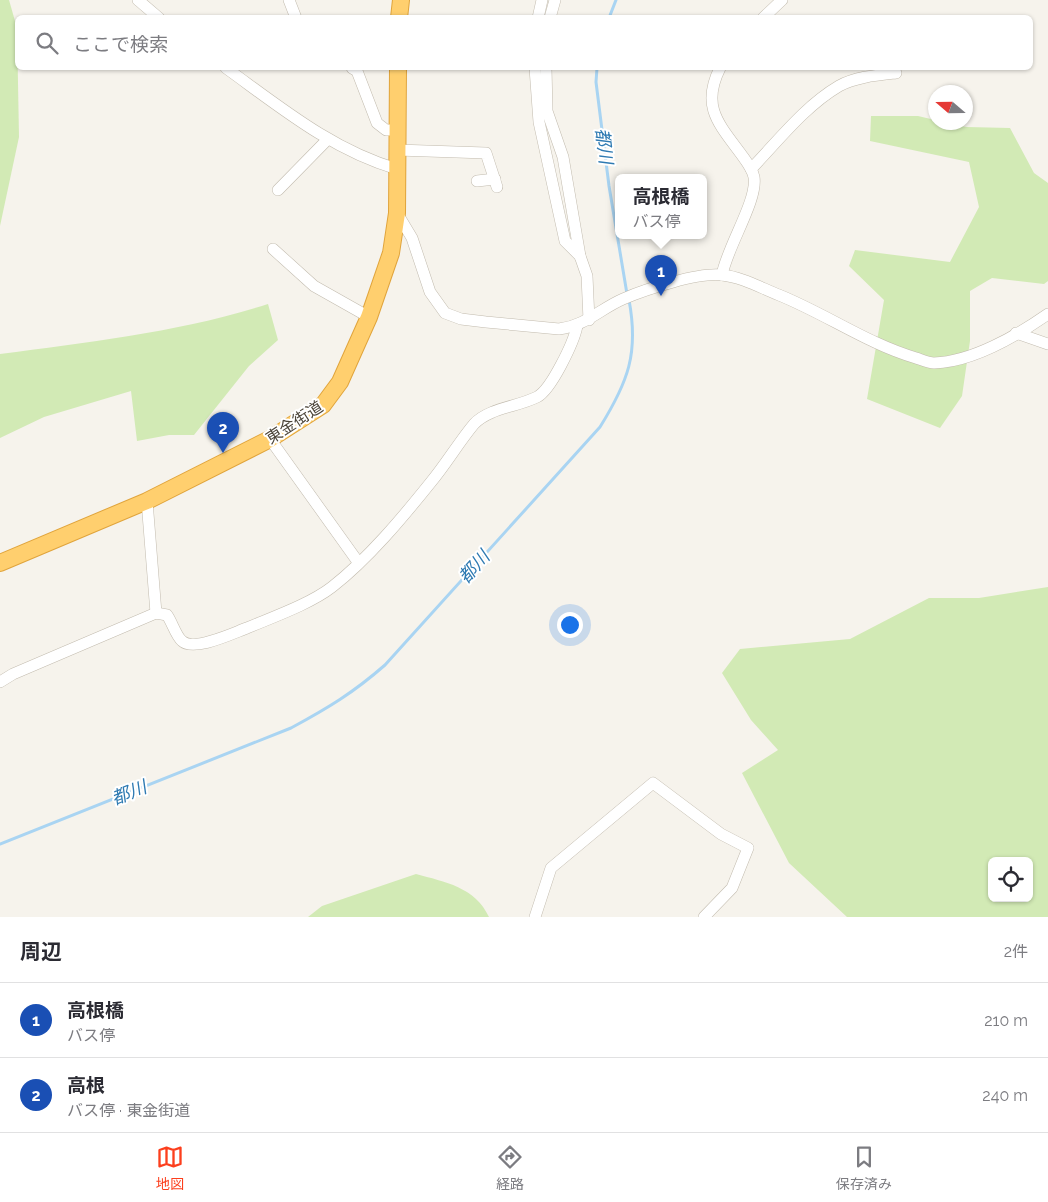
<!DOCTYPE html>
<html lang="ja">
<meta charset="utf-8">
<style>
:root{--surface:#fff;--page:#f2f2f3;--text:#2b2b33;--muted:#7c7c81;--line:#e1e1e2;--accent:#fc3f1d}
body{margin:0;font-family:Raleway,"Noto Sans JP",sans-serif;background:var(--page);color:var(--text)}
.controls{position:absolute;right:15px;bottom:15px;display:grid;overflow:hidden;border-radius:8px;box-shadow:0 1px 4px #0004}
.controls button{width:45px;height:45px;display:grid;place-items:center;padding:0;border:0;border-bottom:1px solid var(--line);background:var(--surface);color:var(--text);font:25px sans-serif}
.compass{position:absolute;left:928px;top:85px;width:45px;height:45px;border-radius:50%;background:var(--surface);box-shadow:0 1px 4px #0004;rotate:290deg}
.you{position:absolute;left:569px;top:624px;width:18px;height:18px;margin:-12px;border:4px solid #fff;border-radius:50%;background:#1a73e8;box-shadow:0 0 0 8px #1a73e833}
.badge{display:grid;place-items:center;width:32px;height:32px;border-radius:50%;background:var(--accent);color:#fff;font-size:16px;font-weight:700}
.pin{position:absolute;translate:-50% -41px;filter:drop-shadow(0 1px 2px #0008)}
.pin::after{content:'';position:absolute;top:26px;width:18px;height:15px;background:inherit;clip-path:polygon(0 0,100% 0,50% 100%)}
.popup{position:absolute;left:615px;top:174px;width:92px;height:65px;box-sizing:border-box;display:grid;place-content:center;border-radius:8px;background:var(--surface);filter:drop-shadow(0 1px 4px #0005);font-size:16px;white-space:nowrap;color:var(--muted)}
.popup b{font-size:19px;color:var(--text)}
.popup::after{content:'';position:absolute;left:50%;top:100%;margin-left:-10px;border:10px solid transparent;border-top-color:var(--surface)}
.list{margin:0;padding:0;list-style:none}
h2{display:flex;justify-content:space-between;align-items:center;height:65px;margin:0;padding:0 20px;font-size:21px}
h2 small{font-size:16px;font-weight:400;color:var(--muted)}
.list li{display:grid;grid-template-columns:32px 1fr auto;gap:15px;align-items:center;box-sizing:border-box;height:75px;padding:0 20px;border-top:1px solid var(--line)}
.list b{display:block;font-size:19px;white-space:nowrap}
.list p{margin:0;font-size:16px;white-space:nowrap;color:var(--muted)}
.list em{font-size:16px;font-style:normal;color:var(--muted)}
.icon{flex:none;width:28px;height:28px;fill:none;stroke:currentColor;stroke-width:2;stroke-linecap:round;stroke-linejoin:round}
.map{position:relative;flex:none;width:1048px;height:917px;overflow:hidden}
.search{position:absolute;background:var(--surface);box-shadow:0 1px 4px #0004;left:15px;right:15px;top:15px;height:55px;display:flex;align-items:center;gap:12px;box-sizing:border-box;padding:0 18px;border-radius:8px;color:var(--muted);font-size:19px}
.sheet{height:215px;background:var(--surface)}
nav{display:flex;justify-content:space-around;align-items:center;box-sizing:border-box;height:70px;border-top:1px solid var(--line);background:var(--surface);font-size:14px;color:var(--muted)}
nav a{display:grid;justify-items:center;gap:2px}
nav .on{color:var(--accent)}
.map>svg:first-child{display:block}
.green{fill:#d2eab5;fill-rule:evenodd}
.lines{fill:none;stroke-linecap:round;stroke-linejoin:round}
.stream{stroke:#a9d4f2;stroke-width:3}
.minor-casing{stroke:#c2bbae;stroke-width:12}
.highway-casing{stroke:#e0a43c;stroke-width:18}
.minor{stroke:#fff;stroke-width:11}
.highway{stroke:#ffcf6e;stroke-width:16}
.labels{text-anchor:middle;stroke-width:4;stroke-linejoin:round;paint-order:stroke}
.street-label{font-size:16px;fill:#4b4439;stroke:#fff}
.water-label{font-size:18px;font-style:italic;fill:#2e7ab2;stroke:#fff}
</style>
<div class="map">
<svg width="1048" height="917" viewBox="0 0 1048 917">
<rect width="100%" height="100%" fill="#f6f3ec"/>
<g class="green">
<polygon points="0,0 9,0 17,28 19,137 0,226"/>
<polygon points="871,116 918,116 935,120 936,122 967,127 1010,128 1034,173 1048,183 1048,281 1044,284 992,278 970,291 970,341 962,396 940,428 867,399 884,300 849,266 855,250 950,262 979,207 969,162 870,141"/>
<path d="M268 304 278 340 249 366 194 435H169L137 441 131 391 44 417 0 438V354C90 342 181 332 268 304Z"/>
<path d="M1048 587V917H847L789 863 742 773 778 750 751 720 722 673 740 649 850 639 929 598H979ZM992 861H1029V898H992Z"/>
<path d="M416 874C445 882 475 887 489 917H308L322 906Z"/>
</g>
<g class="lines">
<g class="stream">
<polyline points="609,18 616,0"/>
<polyline points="597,68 596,82 609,186 627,294"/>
<path d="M0 844 291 728C328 708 353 693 385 665L600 427C628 382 639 353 629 300"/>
</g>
<defs>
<g id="minor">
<polyline points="138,0 159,18"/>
<polyline points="289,0 296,18"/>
<polyline points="538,18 542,0"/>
<polyline points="550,18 555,0"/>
<polyline points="763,18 782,0"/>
<path d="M226 68C280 107 332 150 397 169"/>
<polyline points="352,68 357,71 377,123 386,130 397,130"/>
<polyline points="535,68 539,122 565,241 580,256"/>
<polyline points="546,68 547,111 563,157 580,256 587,276 589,320"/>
<path d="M720 68C701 106 718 123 741 154 746 161 752 168 754 177 758 200 727 247 722 275"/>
<polyline points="397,150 486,153 497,187"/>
<path d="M751 169C778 141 805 106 839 86 855 77 878 75 896 73"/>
<polyline points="477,181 495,179"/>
<polyline points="278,190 328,139"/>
<path d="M397 213 412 238 430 292 445 313 461 319 486 322 559 329C585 326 600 309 623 299 646 289 699 272 722 275 742 277 761 288 779 295 826 314 868 344 916 358 922 360 929 363 934 363 972 362 1018 335 1048 314"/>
<polyline points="273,249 314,286 369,317"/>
<polyline points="1016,333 1048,344"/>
<polyline points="270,439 358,562"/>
<polyline points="147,501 156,613"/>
<path d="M0 682 13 674 156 613 167 615C172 622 176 636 182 641 194 652 233 633 247 628 273 617 310 604 332 587 368 559 403 517 431 482 446 464 459 442 474 424 489 408 517 407 537 397 551 390 574 342 577 326"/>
<polyline points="535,917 551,868 653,783 721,834 748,848 732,888 704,917"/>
</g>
<g id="highway">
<polyline points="399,18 401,0"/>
<polyline points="0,563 147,501 270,439 323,405 340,382 369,317 391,253 397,213 398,68"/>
</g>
</defs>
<use href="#minor" class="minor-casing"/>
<use href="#highway" class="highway-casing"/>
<use href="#minor" class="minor"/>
<use href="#highway" class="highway"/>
</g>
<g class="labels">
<g class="street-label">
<text transform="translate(294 422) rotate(-33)" y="6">東金街道</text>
</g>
<g class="water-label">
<text transform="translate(604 146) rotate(83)" y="6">都川</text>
<text transform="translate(474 567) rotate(-48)" y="6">都川</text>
<text transform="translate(129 793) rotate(-22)" y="6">都川</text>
</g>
</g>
</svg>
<div class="controls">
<button><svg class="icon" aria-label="locate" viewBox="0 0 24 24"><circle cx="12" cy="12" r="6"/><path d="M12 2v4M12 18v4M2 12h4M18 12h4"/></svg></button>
</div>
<svg class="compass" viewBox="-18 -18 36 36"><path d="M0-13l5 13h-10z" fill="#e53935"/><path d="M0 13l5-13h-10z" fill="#7c7c81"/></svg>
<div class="you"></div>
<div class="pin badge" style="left:661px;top:296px;background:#1a4fb4">1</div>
<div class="popup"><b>高根橋</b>バス停</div>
<div class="pin badge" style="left:223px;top:453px;background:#1a4fb4">2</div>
<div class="search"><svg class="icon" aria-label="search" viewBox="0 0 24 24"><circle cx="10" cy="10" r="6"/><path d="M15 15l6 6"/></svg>ここで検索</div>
</div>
<section class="sheet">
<h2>周辺<small>2件</small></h2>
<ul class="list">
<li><span class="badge" style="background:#1a4fb4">1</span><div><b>高根橋</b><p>バス停</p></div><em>210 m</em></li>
<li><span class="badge" style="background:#1a4fb4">2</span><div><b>高根</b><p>バス停 · 東金街道</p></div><em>240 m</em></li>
</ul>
</section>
<nav>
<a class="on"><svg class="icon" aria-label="map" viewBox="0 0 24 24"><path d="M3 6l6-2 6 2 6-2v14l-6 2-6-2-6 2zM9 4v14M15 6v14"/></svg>地図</a>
<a><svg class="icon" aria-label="directions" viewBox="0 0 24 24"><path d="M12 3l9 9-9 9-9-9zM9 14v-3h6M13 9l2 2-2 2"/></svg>経路</a>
<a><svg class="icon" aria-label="saved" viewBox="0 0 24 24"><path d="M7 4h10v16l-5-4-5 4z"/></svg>保存済み</a>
</nav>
